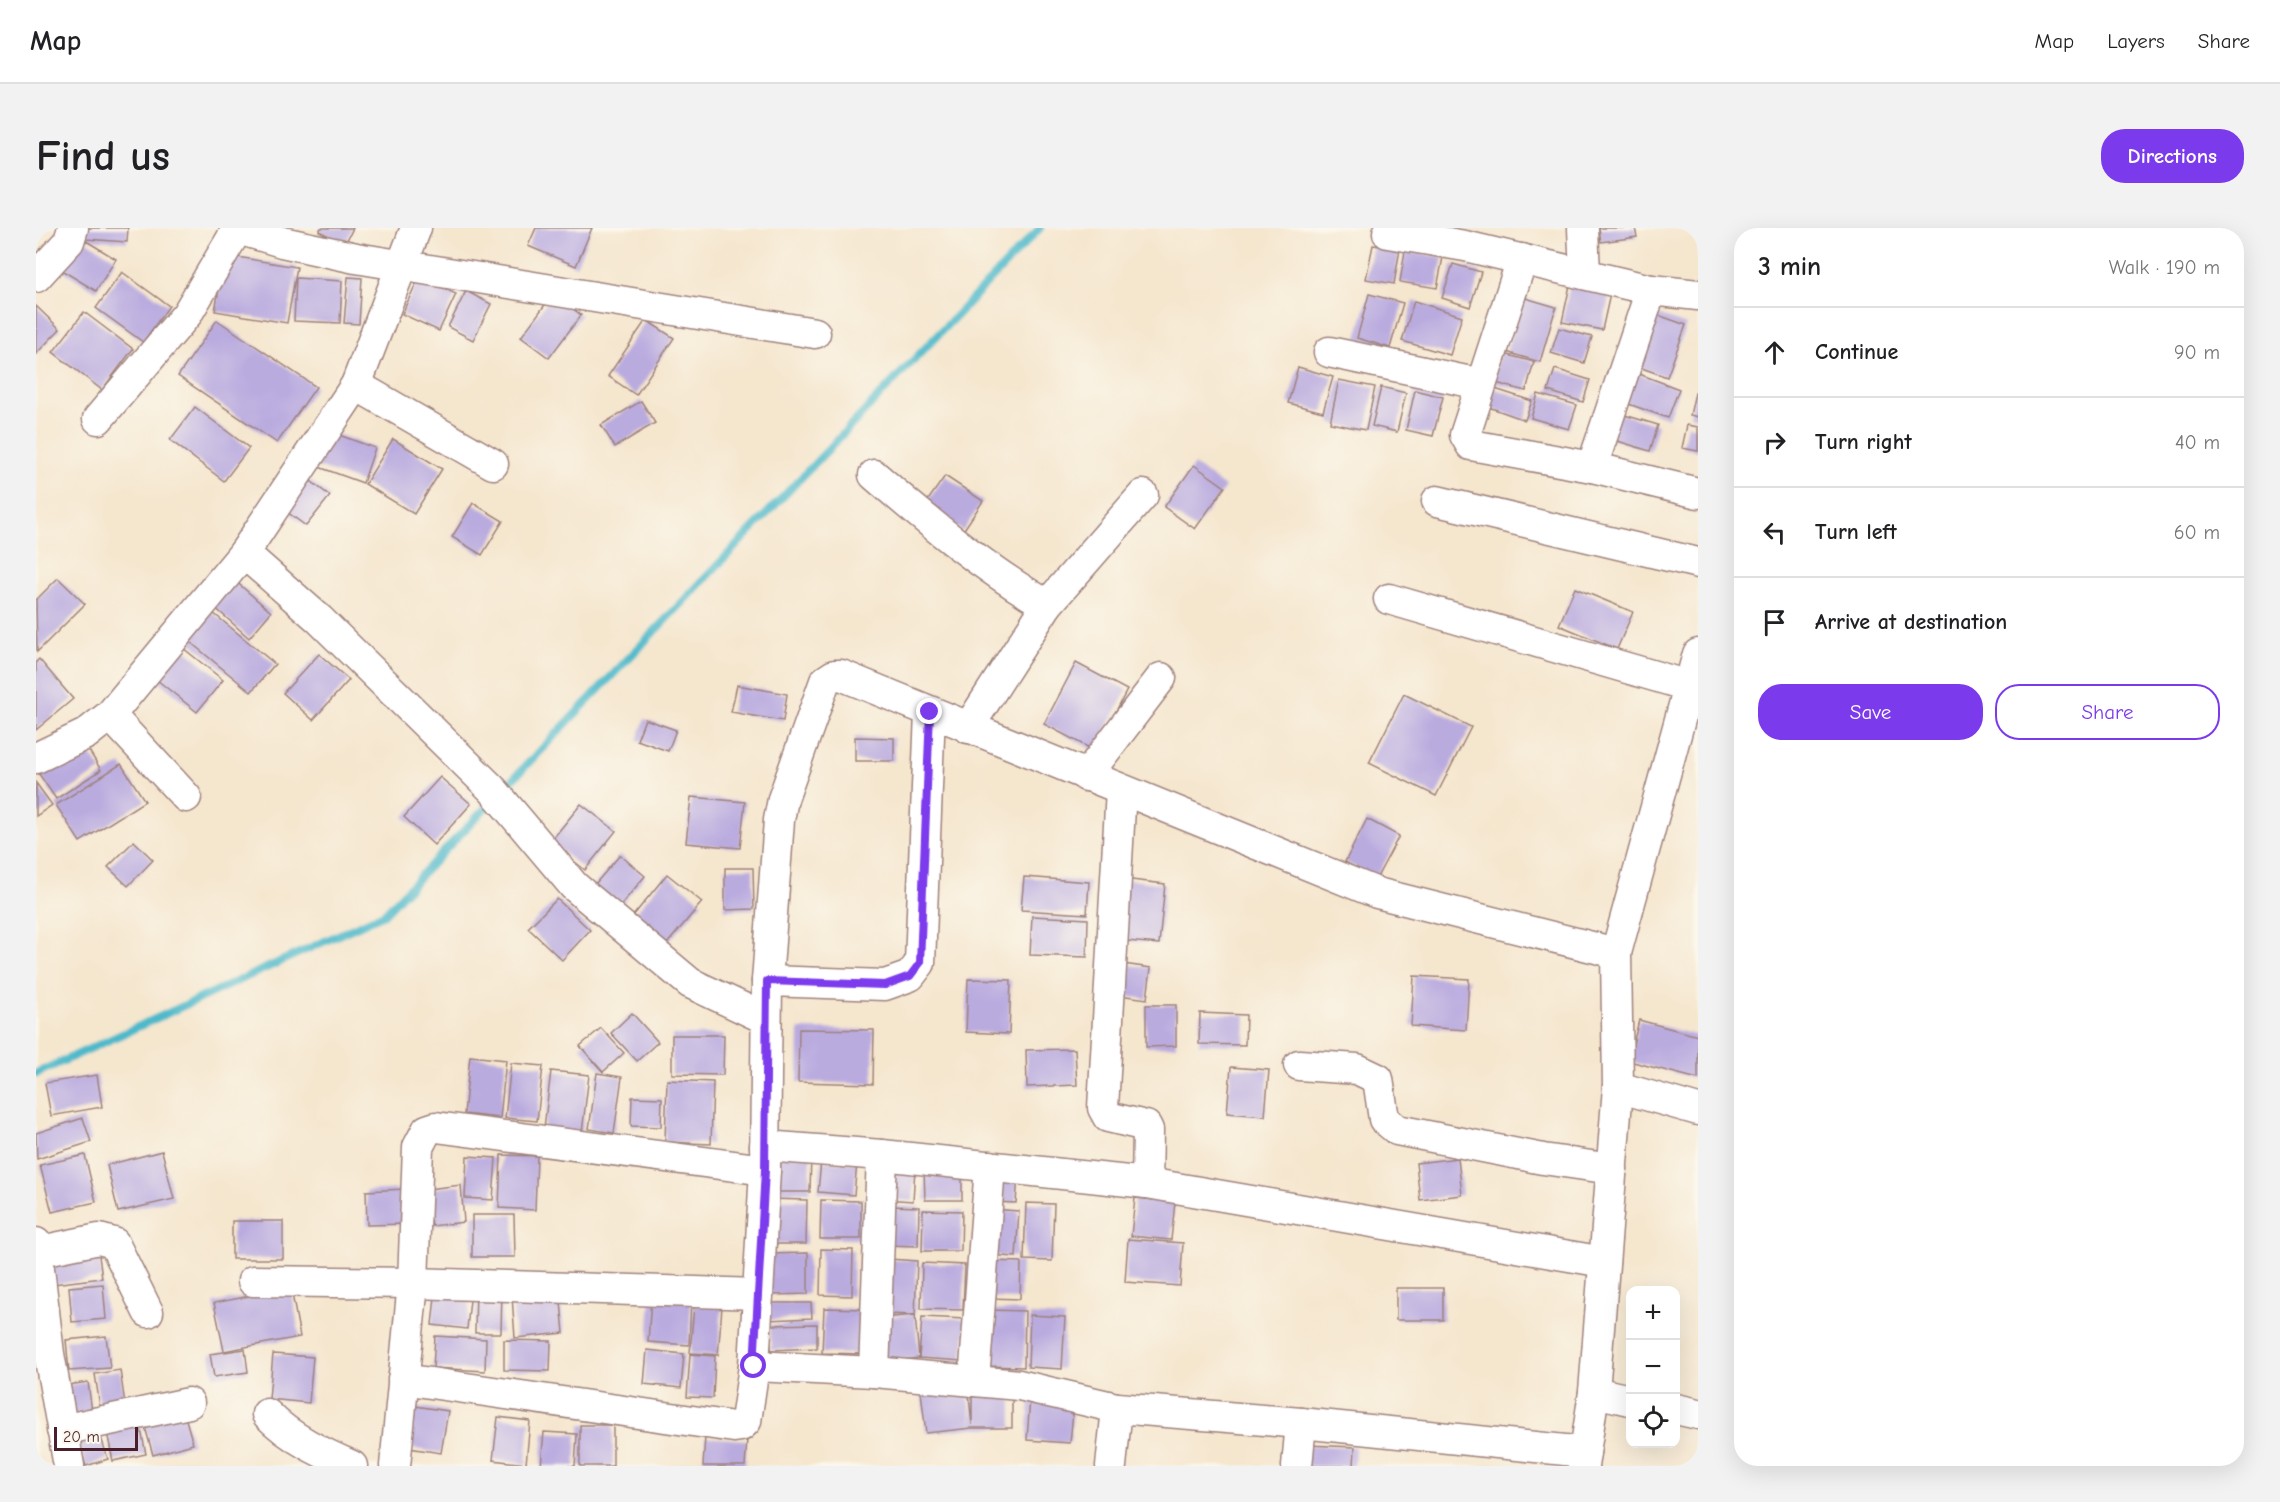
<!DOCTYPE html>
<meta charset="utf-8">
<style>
:root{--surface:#fff;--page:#f2f2f2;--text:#202124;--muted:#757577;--line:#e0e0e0;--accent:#7c3aed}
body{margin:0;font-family:"Comic Neue",sans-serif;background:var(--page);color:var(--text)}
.controls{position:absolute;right:18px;bottom:18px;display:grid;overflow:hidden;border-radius:12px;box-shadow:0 6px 24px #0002}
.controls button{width:54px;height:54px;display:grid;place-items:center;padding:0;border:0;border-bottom:2px solid var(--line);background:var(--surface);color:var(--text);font:30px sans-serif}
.scale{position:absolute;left:18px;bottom:15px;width:84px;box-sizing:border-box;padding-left:6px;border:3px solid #4a1f2b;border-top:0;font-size:16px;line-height:21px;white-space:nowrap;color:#4a1f2b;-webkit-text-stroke:4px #fbf7ec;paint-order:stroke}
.stop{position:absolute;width:18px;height:18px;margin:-14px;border:4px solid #7c3aed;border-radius:50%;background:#fff}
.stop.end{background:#7c3aed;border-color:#fff;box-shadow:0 2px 6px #0008}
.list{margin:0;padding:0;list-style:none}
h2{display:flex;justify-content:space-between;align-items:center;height:78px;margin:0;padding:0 24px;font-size:26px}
h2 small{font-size:20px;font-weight:400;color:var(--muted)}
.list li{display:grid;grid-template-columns:39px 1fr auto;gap:18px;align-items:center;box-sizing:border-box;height:90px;padding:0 24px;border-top:2px solid var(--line)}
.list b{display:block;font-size:22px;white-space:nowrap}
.list em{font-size:20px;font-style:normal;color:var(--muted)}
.actions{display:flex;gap:12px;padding:18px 24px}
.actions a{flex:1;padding:14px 0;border:2px solid var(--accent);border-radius:24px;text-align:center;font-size:21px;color:var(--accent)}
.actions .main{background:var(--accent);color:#fff}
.icon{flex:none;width:33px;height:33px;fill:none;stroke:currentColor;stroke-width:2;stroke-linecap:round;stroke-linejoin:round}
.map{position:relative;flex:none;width:1662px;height:1238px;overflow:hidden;border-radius:24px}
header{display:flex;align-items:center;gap:36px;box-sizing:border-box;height:84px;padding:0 30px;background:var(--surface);border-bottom:2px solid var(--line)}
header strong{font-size:28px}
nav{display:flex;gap:33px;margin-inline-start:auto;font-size:21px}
.intro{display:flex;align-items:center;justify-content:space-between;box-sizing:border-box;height:144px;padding:0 36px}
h1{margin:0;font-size:42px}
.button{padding:15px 27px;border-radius:24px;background:var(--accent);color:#fff;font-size:21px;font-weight:700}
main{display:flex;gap:36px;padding:0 36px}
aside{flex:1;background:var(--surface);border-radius:24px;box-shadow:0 6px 24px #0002}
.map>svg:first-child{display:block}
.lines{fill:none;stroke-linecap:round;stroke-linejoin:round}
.stream{stroke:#4eb9ca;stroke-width:8}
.building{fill:#baabdf}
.minor-casing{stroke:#a0827c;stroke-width:33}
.minor{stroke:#fff;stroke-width:30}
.route{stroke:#7c3aed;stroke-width:8}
</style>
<header>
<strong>Map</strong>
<nav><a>Map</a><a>Layers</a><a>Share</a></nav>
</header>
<div class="intro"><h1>Find us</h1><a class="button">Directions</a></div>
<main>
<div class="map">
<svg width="1662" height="1238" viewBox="0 0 1662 1238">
<rect width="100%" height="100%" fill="#fbf7ec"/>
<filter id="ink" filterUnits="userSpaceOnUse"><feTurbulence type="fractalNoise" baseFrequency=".0167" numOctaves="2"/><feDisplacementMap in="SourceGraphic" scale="12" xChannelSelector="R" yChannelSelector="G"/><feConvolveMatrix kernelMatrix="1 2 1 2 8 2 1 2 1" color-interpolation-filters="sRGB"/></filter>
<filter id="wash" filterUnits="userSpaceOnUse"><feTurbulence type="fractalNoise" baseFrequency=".008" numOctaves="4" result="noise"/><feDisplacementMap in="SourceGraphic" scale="24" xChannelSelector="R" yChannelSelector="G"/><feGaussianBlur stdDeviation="1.35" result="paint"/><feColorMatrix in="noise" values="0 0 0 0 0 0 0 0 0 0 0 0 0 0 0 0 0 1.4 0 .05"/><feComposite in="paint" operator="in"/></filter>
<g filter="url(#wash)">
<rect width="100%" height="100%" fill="#f5e6ce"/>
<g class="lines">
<polyline class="stream" points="1,845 348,686 1004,0"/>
</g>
<g id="blocks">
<g class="building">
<polygon points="51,0 92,0 91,14 50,11"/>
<polygon points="285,0 317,0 309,16 283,3"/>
<polygon points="500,0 556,0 540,38 492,18"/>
<polygon points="1563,0 1599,0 1601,9 1565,14"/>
<polygon points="47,11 80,31 60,63 27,43"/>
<polygon points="1337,17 1364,21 1358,56 1330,51"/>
<polygon points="1369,23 1407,29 1401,60 1364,54"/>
<polygon points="189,27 261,39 251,95 179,83"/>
<polygon points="1417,36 1445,44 1434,79 1406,70"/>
<polygon points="86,44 133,78 107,114 60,80"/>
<polygon points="1536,48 1576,57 1566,102 1526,94"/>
<polygon points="312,49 326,50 323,96 308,95"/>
<polygon points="383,49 420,66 403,103 366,86"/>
<polygon points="260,50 306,53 304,95 258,93"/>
<polygon points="430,63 455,76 437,112 412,99"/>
<polygon points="517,66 545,87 513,130 485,109"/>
<polygon points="1333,66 1367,75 1354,120 1321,110"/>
<polygon points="1486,69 1520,79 1504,134 1470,124"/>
<polygon points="1378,73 1426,88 1414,127 1366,113"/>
<polygon points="0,78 24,101 0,126"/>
<polygon points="48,84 97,121 66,162 17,124"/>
<polygon points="1619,86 1650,97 1631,149 1600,138"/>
<polygon points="181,92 280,159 241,215 142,148"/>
<polygon points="610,92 638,110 600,167 572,148"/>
<polygon points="1523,100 1556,109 1548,135 1515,125"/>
<polygon points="1464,125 1498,134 1490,163 1456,154"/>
<polygon points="1262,139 1297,149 1287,184 1252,175"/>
<polygon points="1519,141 1554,152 1547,174 1512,163"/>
<polygon points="1598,144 1643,161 1632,190 1587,174"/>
<polygon points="1303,152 1339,159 1330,202 1294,195"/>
<polygon points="1345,159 1370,165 1361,204 1336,198"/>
<polygon points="1453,159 1496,173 1489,192 1447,177"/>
<polygon points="1379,162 1407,169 1397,208 1370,202"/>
<polygon points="1659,165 1662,166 1662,189 1654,187"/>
<polygon points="1502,166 1541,177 1533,201 1495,190"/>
<polygon points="605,173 619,195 579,219 565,197"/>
<polygon points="159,179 213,220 188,253 134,212"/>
<polygon points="1582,185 1622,197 1614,223 1575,211"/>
<polygon points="1651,197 1662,199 1662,223 1646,220"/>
<polygon points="292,203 339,220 327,255 280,238"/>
<polygon points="357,211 406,241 378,286 329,256"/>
<polygon points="1158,237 1189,259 1159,301 1128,279"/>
<polygon points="267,247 294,268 270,298 243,278"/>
<polygon points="909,248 947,273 927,303 888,278"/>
<polygon points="437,275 467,293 446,327 416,309"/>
<polygon points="22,350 49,376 1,424 0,372"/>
<polygon points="197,351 235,384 213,410 175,376"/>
<polygon points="1539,360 1597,384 1581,421 1523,397"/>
<polygon points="171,380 239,436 215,464 148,409"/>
<polygon points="142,416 187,452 161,484 116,448"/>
<polygon points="283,426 313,452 277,492 247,465"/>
<polygon points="3,431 37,471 0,502 0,434"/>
<polygon points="1040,435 1091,462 1059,523 1008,496"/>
<polygon points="701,457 751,466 747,493 695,484"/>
<polygon points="1368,466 1435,499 1400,568 1333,535"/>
<polygon points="609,491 640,502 632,523 601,512"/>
<polygon points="819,509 858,510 858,533 819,533"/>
<polygon points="47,513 65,542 20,571 1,543"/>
<polygon points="85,536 109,573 44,614 20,577"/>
<polygon points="404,549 435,576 398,617 368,589"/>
<polygon points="0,555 16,577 0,588"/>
<polygon points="655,569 709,574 704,620 650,615"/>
<polygon points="545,576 580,603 549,642 514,614"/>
<polygon points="1331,591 1363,608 1340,651 1309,634"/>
<polygon points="98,613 117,632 92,658 72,639"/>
<polygon points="584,627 609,648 579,684 553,663"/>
<polygon points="689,640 717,640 718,681 689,682"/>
<polygon points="631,646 666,674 631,716 597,688"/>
<polygon points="988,649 1053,654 1051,686 985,682"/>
<polygon points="1087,651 1129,656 1123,716 1080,712"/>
<polygon points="521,671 554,702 526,732 492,700"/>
<polygon points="996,688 1052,691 1051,729 994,727"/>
<polygon points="1080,735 1115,740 1111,771 1076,766"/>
<polygon points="1378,748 1433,751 1430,802 1375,798"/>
<polygon points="932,751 975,752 973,806 930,804"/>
<polygon points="1110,777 1140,777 1140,818 1110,819"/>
<polygon points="596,785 622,814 601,833 575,805"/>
<polygon points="1164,785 1210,787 1209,817 1163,816"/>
<polygon points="1603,792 1662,808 1662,851 1593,833"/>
<polygon points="565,800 588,825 567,844 544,818"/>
<polygon points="763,801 838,802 837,856 762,854"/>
<polygon points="636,807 688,807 687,847 636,846"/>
<polygon points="1039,821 1041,857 991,859 990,822"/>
<polygon points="434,828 470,832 464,890 428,886"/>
<polygon points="475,835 507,838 501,893 469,890"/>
<polygon points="1195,839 1233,842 1229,888 1191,885"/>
<polygon points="515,843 553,847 546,905 508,900"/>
<polygon points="561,845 586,849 578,905 553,901"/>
<polygon points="61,847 66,879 15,888 9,855"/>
<polygon points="631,852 677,854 675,916 629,914"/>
<polygon points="596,869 626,870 625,899 595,898"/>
<polygon points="47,890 55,914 1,931 0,905"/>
<polygon points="126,923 138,971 82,984 71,937"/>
<polygon points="49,927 60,974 16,984 4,937"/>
<polygon points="465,927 501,928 499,982 463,980"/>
<polygon points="733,927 775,927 774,964 733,964"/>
<polygon points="431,928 460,930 457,972 429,970"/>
<polygon points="1422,930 1426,967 1384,972 1380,935"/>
<polygon points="785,933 821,935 818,967 782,964"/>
<polygon points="851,938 879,940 877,973 848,971"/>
<polygon points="926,939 926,972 889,972 888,940"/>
<polygon points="960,945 982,947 980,975 958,974"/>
<polygon points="425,957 428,994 396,998 392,961"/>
<polygon points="369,961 371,996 331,997 330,963"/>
<polygon points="1099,970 1139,974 1135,1012 1095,1008"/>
<polygon points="732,971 771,972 770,1016 731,1016"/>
<polygon points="785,972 825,973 825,1011 784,1011"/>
<polygon points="990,975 1018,976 1016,1033 988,1032"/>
<polygon points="853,978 883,979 882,1018 851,1017"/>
<polygon points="954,981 983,983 980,1029 951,1027"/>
<polygon points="887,982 926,983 925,1023 886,1023"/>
<polygon points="436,987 478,987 479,1029 436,1029"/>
<rect x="196" y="993" width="51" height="38"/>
<polygon points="1092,1011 1147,1015 1144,1058 1089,1054"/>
<polygon points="62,1020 66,1050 9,1057 5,1028"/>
<polygon points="785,1021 817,1022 816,1068 784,1067"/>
<polygon points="772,1025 772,1066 734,1067 734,1026"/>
<polygon points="853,1031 881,1033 879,1087 850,1086"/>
<polygon points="953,1033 985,1034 984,1071 952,1070"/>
<polygon points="886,1035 929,1037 927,1082 885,1081"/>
<polygon points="67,1056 70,1091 36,1094 33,1059"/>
<polygon points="400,1059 435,1062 431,1101 396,1097"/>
<polygon points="255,1060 264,1109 188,1123 178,1075"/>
<polygon points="440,1060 466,1061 465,1105 439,1105"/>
<rect x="1360" y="1060" width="47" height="32"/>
<polygon points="524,1063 528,1105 479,1110 476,1068"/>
<polygon points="615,1070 655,1073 653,1117 612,1114"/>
<polygon points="732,1075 775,1075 776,1090 732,1092"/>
<polygon points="658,1077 686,1079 682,1127 654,1125"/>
<polygon points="788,1080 830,1081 828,1126 786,1125"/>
<polygon points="952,1082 989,1083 988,1139 951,1138"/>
<polygon points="879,1087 883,1130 848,1134 844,1090"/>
<polygon points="994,1087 1029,1089 1026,1141 992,1139"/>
<polygon points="886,1089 930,1091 927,1133 883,1130"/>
<polygon points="781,1096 781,1120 735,1122 734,1097"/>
<polygon points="70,1108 74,1140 33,1143 30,1112"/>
<polygon points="399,1108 450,1111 449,1143 397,1140"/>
<polygon points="468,1112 515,1113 514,1143 468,1142"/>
<polygon points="209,1121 212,1144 178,1149 174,1126"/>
<polygon points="611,1122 648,1126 645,1160 608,1156"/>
<polygon points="237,1126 277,1129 273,1175 233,1171"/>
<polygon points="654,1126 679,1128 677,1170 651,1169"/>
<polygon points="84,1142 90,1183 65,1186 59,1146"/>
<polygon points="52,1154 56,1184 24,1188 19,1159"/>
<polygon points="932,1159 936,1197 936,1162 976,1162 976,1200 936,1200 890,1205 885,1164"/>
<polygon points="994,1170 1038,1174 1034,1215 991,1212"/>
<polygon points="379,1178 412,1183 405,1225 373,1220"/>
<polygon points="147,1181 157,1216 117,1227 107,1192"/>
<polygon points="462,1189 494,1193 490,1236 457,1232"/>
<polygon points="103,1192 110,1226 77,1233 70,1199"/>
<rect x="544" y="1197" width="33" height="41"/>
<polygon points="62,1200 72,1231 50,1238 40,1207"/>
<polygon points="508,1204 541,1206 539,1238 505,1238"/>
<polygon points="669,1209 711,1212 709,1238 667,1238"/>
<polygon points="1270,1217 1319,1219 1318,1238 1270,1238"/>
</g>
</g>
</g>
<g filter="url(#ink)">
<use href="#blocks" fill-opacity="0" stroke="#a0827c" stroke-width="1.5"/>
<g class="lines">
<defs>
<g id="minor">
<polyline points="1547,0 1549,46"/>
<polyline points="202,1 246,14 320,30 779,105"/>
<polyline points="1352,5 1429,18 1615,62 1662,67"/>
<polyline points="1486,31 1429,207 1435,217 1556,239 1662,265"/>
<polyline points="0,49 33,13 37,0"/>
<polyline points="1293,124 1444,156"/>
<polyline points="320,157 457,236"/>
<polyline points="62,191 151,86 202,0"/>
<polyline points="1556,239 1615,62"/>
<path d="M838 247C892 294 949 341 1011 377"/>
<polyline points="1401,273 1662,335"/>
<polyline points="208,325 283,391 457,562 538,658 654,755 730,791"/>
<polyline points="1353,371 1653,458"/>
<polyline points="74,487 150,569"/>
<polyline points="932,500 1011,377 1107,267"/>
<polyline points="0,530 50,506 74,487 208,325 320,157 380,0"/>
<polyline points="1050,548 1125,450"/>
<polyline points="1085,562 1067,880 1072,889 1110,898 1112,902 1111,955"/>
<polyline points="731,753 849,757 874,748 884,735 894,484"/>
<polyline points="1263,837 1321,841 1342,851 1348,891 1361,902 1507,931 1576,941"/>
<polyline points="1582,859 1662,882"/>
<polyline points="729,918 846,927 1111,955 1568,1034"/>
<polyline points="0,1015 13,1126 33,1238"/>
<polyline points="0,1024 63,1011 78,1015 112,1084"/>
<polyline points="217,1053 377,1055 722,1066"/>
<polyline points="718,1138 838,1144 983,1157 1081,1180 1265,1195 1549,1224"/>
<polyline points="838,1144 846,927"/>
<polyline points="367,1151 698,1199 705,1198 710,1193 718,1138 729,942 731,753 743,592 747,571 789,453 798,447 805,447 1341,665 1580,725"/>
<polyline points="938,1153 954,938"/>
<polyline points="1558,1164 1594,1172"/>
<polyline points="1640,1181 1662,1186"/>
<path d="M231 1186C254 1210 286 1225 316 1238"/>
<polyline points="26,1202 153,1175"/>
<polyline points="359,1238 377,1055 382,919 391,902 400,899 729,942"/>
<polyline points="1075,1238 1081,1180"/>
<polyline points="1261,1238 1265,1195"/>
<polyline points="1547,1238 1558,1164 1582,859 1580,725 1662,426"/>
</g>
</defs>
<use href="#minor" class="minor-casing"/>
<use href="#minor" class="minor"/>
</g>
</g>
<g class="lines" filter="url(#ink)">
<polyline class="route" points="718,1138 729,942 731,753 849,757 874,748 884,735 894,484"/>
</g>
</svg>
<div class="controls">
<button>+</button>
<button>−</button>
<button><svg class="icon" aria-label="locate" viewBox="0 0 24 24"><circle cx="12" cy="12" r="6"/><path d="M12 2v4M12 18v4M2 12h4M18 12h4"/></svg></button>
</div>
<div class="scale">20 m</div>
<div class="stop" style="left:718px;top:1138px"></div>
<div class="stop end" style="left:894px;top:484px"></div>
</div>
<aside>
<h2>3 min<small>Walk · 190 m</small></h2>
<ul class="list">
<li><svg class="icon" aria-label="ahead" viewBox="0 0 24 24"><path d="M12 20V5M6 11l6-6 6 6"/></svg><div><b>Continue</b></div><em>90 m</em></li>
<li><svg class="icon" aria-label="right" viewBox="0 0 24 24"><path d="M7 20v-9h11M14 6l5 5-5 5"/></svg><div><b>Turn right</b></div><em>40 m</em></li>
<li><svg class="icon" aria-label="left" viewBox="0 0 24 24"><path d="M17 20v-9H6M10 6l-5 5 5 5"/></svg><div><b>Turn left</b></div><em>60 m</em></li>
<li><svg class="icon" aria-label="arrive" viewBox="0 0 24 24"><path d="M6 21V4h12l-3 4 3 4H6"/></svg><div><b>Arrive at destination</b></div></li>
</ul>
<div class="actions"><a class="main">Save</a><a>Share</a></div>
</aside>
</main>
